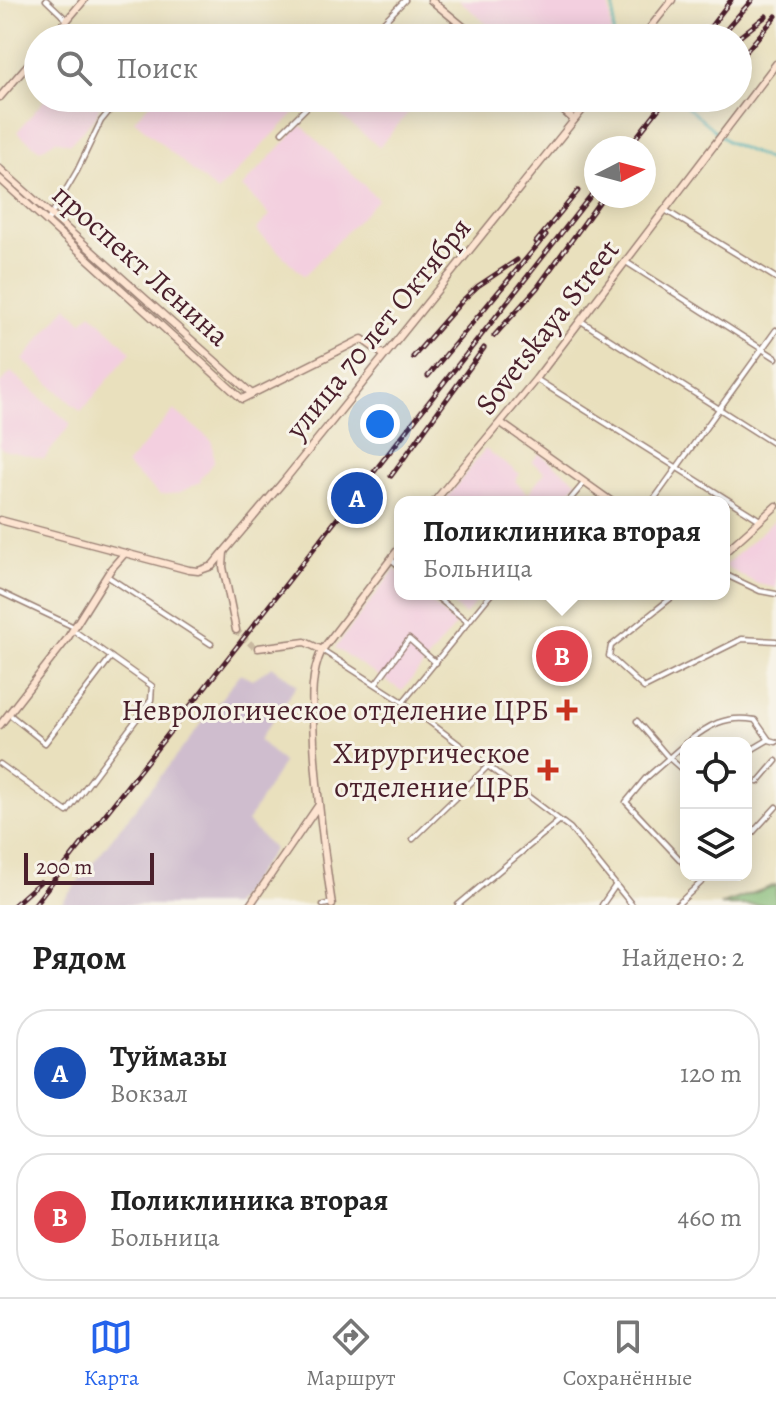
<!DOCTYPE html>
<html lang="ru">
<meta charset="utf-8">
<style>
:root{--surface:#fff;--page:#f2f2f2;--text:#222;--muted:#767676;--line:#e0e0e0;--accent:#2563eb}
body{margin:0;font-family:Alegreya,serif;background:var(--page);color:var(--text)}
.controls{position:absolute;right:24px;bottom:24px;display:grid;overflow:hidden;border-radius:16px;box-shadow:0 4px 20px #0003}
.controls button{width:72px;height:72px;display:grid;place-items:center;padding:0;border:0;border-bottom:2px solid var(--line);background:var(--surface);color:var(--text);font:40px sans-serif}
.compass{position:absolute;left:584px;top:136px;width:72px;height:72px;border-radius:50%;background:var(--surface);box-shadow:0 4px 20px #0003;rotate:84deg}
.scale{position:absolute;left:24px;bottom:20px;width:130px;box-sizing:border-box;padding-left:8px;border:4px solid #4a1f2b;border-top:0;font-size:22px;line-height:28px;white-space:nowrap;color:#4a1f2b;-webkit-text-stroke:6px #f7f3e8;paint-order:stroke}
.you{position:absolute;left:380px;top:424px;width:28px;height:28px;margin:-20px;border:6px solid #fff;border-radius:50%;background:#1a73e8;box-shadow:0 0 0 12px #1a73e833}
.badge{display:grid;place-items:center;width:52px;height:52px;border-radius:50%;background:var(--accent);color:#fff;font-size:26px;font-weight:700}
.pin{position:absolute;translate:-50% -50%;border:4px solid #fff;box-shadow:0 2px 8px #0006}
.popup{position:absolute;left:394px;top:496px;width:336px;height:104px;box-sizing:border-box;display:grid;place-content:center;border-radius:16px;background:var(--surface);filter:drop-shadow(0 2px 6px #0005);font-size:26px;white-space:nowrap;color:var(--muted)}
.popup b{font-size:30px;color:var(--text)}
.popup::after{content:'';position:absolute;left:50%;top:100%;margin-left:-16px;border:16px solid transparent;border-top-color:var(--surface)}
.list{margin:0;padding:0;list-style:none}
h2{display:flex;justify-content:space-between;align-items:center;height:104px;margin:0;padding:0 32px;font-size:34px}
h2 small{font-size:26px;font-weight:400;color:var(--muted)}
.list li{display:grid;grid-template-columns:52px 1fr auto;gap:24px;align-items:center;box-sizing:border-box;height:128px;margin:0 16px 16px;padding:0 16px;border:2px solid var(--line);border-radius:32px}
.list b{display:block;font-size:30px;white-space:nowrap}
.list p{margin:0;font-size:26px;white-space:nowrap;color:var(--muted)}
.list em{font-size:26px;font-style:normal;color:var(--muted)}
.icon{flex:none;width:44px;height:44px;fill:none;stroke:currentColor;stroke-width:2;stroke-linecap:round;stroke-linejoin:round}
.map{position:relative;flex:none;width:776px;height:905px;overflow:hidden}
.search{position:absolute;background:var(--surface);box-shadow:0 4px 20px #0003;left:24px;right:24px;top:24px;height:88px;display:flex;align-items:center;gap:20px;box-sizing:border-box;padding:0 28px;border-radius:44px;color:var(--muted);font-size:30px}
.sheet{height:392px;background:var(--surface)}
nav{display:flex;justify-content:space-around;align-items:center;box-sizing:border-box;height:112px;border-top:2px solid var(--line);background:var(--surface);font-size:22px;color:var(--muted)}
nav a{display:grid;justify-items:center;gap:4px}
nav .on{color:var(--accent)}
.map>svg:first-child{display:block}
.built{fill:#f3cfdf}
.industrial{fill:#cfbdce}
.forest{fill:#84ba77;stroke:#676c51;stroke-width:2}
.lines{fill:none;stroke-linecap:round;stroke-linejoin:round}
.stream{stroke:#3eaeba;stroke-width:2}
.secondary-tunnel{stroke:#c9b9a0;stroke-width:6;stroke-dasharray:6 3;stroke-linecap:butt}
.street-casing{stroke:#9a8074;stroke-width:7}
.secondary-casing{stroke:#9a8074;stroke-width:9}
.street{stroke:#fff;stroke-width:4}
.secondary{stroke:#fde4d1;stroke-width:6}
.rail-casing{stroke:#4a1f2b;stroke-width:5}
.rail{stroke:#f7f3e8;stroke-width:2;stroke-dasharray:6;stroke-linecap:butt}
.poi-dot{fill:#c8321e;stroke:#f7f3e8;stroke-width:3}
.labels{text-anchor:middle;stroke-width:6;stroke-linejoin:round;paint-order:stroke}
.street-label{font-size:30px;fill:#4a1f2b;stroke:#f7f3e8}
.poi-label{font-size:30px;fill:#4a1f2b;stroke:#f7f3e8;text-anchor:end}
</style>
<div class="map">
<svg width="776" height="905" viewBox="0 0 776 905">
<rect width="100%" height="100%" fill="#f7f3e8"/>
<filter id="ink" filterUnits="userSpaceOnUse"><feTurbulence type="fractalNoise" baseFrequency=".0125" numOctaves="2"/><feDisplacementMap in="SourceGraphic" scale="16" xChannelSelector="R" yChannelSelector="G"/><feConvolveMatrix kernelMatrix="1 2 1 2 8 2 1 2 1" color-interpolation-filters="sRGB"/></filter>
<filter id="wash" filterUnits="userSpaceOnUse"><feTurbulence type="fractalNoise" baseFrequency=".006" numOctaves="4" result="noise"/><feDisplacementMap in="SourceGraphic" scale="32" xChannelSelector="R" yChannelSelector="G"/><feGaussianBlur stdDeviation="1.8" result="paint"/><feColorMatrix in="noise" values="0 0 0 0 0 0 0 0 0 0 0 0 0 0 0 0 0 1.4 0 .05"/><feComposite in="paint" operator="in"/></filter>
<g filter="url(#wash)">
<rect width="100%" height="100%" fill="#e9e0bd"/>
<g class="built">
<polygon points="459,0 609,0 611,32 605,38 503,38"/>
<polygon points="46,98 102,98 96,116 70,144 56,140 40,150 17,132"/>
<polygon points="155,98 309,98 217,192 134,120"/>
<polygon points="329,98 421,98 379,147 325,103"/>
<polygon points="301,125 378,199 304,276 256,230 270,215 242,187"/>
<polygon points="67,306 82,322 91,313 131,352 81,412 23,360"/>
<polygon points="11,372 71,424 44,459 4,450 0,447 0,384"/>
<polygon points="174,410 212,441 214,462 200,479 202,481 179,493 160,495 126,465"/>
<polygon points="485,449 520,474 515,481 528,494 545,472 532,462 539,453 577,482 561,502 448,502 445,500"/>
<polygon points="776,519 776,588 758,584 724,566"/>
<polygon points="395,569 400,574 400,594 422,594 456,625 402,691 335,648"/>
<polygon points="440,594 483,594 465,615"/>
</g>
<polygon class="industrial" points="272,666 297,685 259,740 283,763 247,822 274,849 233,905 60,905 241,673 252,680"/>
<polygon class="forest" points="776,885 776,905 720,905"/>
<g class="lines">
<g class="stream">
<polyline points="613,38 614,0"/>
<polyline points="679,100 728,142 776,163"/>
</g>
</g>
</g>
<g filter="url(#ink)">
<g class="lines">
<polyline class="secondary-tunnel" points="236,630 254,647 258,648"/>
<defs>
<g id="street">
<polyline points="46,0 67,20"/>
<polyline points="368,38 405,0"/>
<polyline points="282,132 316,98"/>
<polyline points="665,210 776,278"/>
<polyline points="47,222 77,171 101,121 120,98"/>
<polyline points="626,262 776,358"/>
<polyline points="581,321 776,445"/>
<polyline points="536,379 760,520"/>
<polyline points="568,502 584,483"/>
<polyline points="652,502 776,330"/>
<polyline points="391,559 400,567"/>
<polyline points="724,574 760,591 776,594"/>
<polyline points="107,576 211,644"/>
<polyline points="0,592 74,627"/>
<polyline points="433,594 468,622"/>
<polyline points="676,594 611,646 609,656 644,688 742,639 776,641"/>
<polyline points="322,650 403,702 570,828 632,905"/>
<polyline points="376,683 409,639 436,663"/>
<polyline points="403,702 491,594"/>
<polyline points="9,714 45,743 111,657"/>
<polyline points="637,721 668,757 686,773"/>
<polyline points="686,743 645,779 626,802 686,866"/>
<path d="M686 743C709 725 725 715 755 720L769 740 776 742"/>
<polyline points="746,753 768,740"/>
<polyline points="0,764 67,812 151,700 152,686 73,630"/>
<polyline points="758,782 776,761"/>
<polyline points="413,839 488,766"/>
<polyline points="746,840 776,807"/>
<polyline points="323,905 332,903"/>
<polyline points="458,905 559,821"/>
<polyline points="602,905 615,886"/>
<polyline points="677,905 709,875"/>
</g>
<g id="secondary">
<polyline points="431,0 477,38"/>
<polyline points="52,38 84,0"/>
<polyline points="642,38 672,0"/>
<polyline points="0,97 38,53"/>
<polyline points="549,98 574,120"/>
<polyline points="0,169 252,394"/>
<polyline points="0,179 242,399 362,339 384,355"/>
<polyline points="501,423 612,502"/>
<polyline points="434,502 536,379 776,64"/>
<polyline points="0,520 189,570 198,571 212,566 283,482 592,98"/>
<polyline points="224,552 223,567 236,630"/>
<polyline points="724,553 776,506"/>
<polyline points="258,648 305,642 322,650"/>
<polyline points="0,725 67,639 111,569 125,553"/>
<polyline points="250,905 318,806"/>
<path d="M332 905C324 851 317 797 314 743 313 711 308 679 322 650L400 547"/>
</g>
</defs>
<use href="#street" class="street-casing"/>
<use href="#secondary" class="secondary-casing"/>
<use href="#street" class="street"/>
<use href="#secondary" class="secondary"/>
<defs>
<g id="rail">
<polyline points="702,38 731,0"/>
<polyline points="719,38 752,0"/>
<polyline points="738,38 766,16"/>
<polyline points="738,61 776,16"/>
<polyline points="704,101 707,98"/>
<polyline points="628,148 667,98"/>
<polyline points="536,242 578,191"/>
<polyline points="494,336 537,288 600,201"/>
<polyline points="413,357 462,301 478,286 517,260"/>
<polyline points="428,376 546,235"/>
<polyline points="391,476 484,348"/>
<polyline points="14,905 40,882"/>
<polyline points="34,905 596,189"/>
</g>
</defs>
<use href="#rail" class="rail-casing"/>
<use href="#rail" class="rail"/>
</g>
</g>
<g class="poi-dot">
<path d="M563 698h8v8h8v8h-8v8h-8v-8h-8v-8h8z"/>
<path d="M544 758h8v8h8v8h-8v8h-8v-8h-8v-8h8z"/>
</g>
<g class="labels">
<g class="street-label">
<text transform="translate(141 265) rotate(42)" y="10">проспект Ленина</text>
<text transform="translate(547 327) rotate(-52)" y="10">Sovetskaya Street</text>
<text transform="translate(378 328) rotate(-51)" y="10">улица 70 лет Октября</text>
</g>
<g class="poi-label">
<text x="549" y="720">Неврологическое отделение ЦРБ</text>
<text x="530" y="763">Хирургическое<tspan x="530" dy="34">отделение ЦРБ</tspan></text>
</g>
</g>
</svg>
<div class="controls">
<button><svg class="icon" aria-label="locate" viewBox="0 0 24 24"><circle cx="12" cy="12" r="6"/><path d="M12 2v4M12 18v4M2 12h4M18 12h4"/></svg></button>
<button><svg class="icon" aria-label="layers" viewBox="0 0 24 24"><path d="M12 4l9 5-9 5-9-5zM3 14l9 5 9-5"/></svg></button>
</div>
<svg class="compass" viewBox="-18 -18 36 36"><path d="M0-13l5 13h-10z" fill="#e53935"/><path d="M0 13l5-13h-10z" fill="#767676"/></svg>
<div class="scale">200 m</div>
<div class="you"></div>
<div class="pin badge" style="left:357px;top:498px;background:#1a4fb4">A</div>
<div class="pin badge" style="left:562px;top:656px;background:#e0444e">B</div>
<div class="popup"><b>Поликлиника вторая</b>Больница</div>
<div class="search"><svg class="icon" aria-label="search" viewBox="0 0 24 24"><circle cx="10" cy="10" r="6"/><path d="M15 15l6 6"/></svg>Поиск</div>
</div>
<section class="sheet">
<h2>Рядом<small>Найдено: 2</small></h2>
<ul class="list">
<li><span class="badge" style="background:#1a4fb4">A</span><div><b>Туймазы</b><p>Вокзал</p></div><em>120 m</em></li>
<li><span class="badge" style="background:#e0444e">B</span><div><b>Поликлиника вторая</b><p>Больница</p></div><em>460 m</em></li>
</ul>
</section>
<nav>
<a class="on"><svg class="icon" aria-label="map" viewBox="0 0 24 24"><path d="M3 6l6-2 6 2 6-2v14l-6 2-6-2-6 2zM9 4v14M15 6v14"/></svg>Карта</a>
<a><svg class="icon" aria-label="directions" viewBox="0 0 24 24"><path d="M12 3l9 9-9 9-9-9zM9 14v-3h6M13 9l2 2-2 2"/></svg>Маршрут</a>
<a><svg class="icon" aria-label="saved" viewBox="0 0 24 24"><path d="M7 4h10v16l-5-4-5 4z"/></svg>Сохранённые</a>
</nav>
